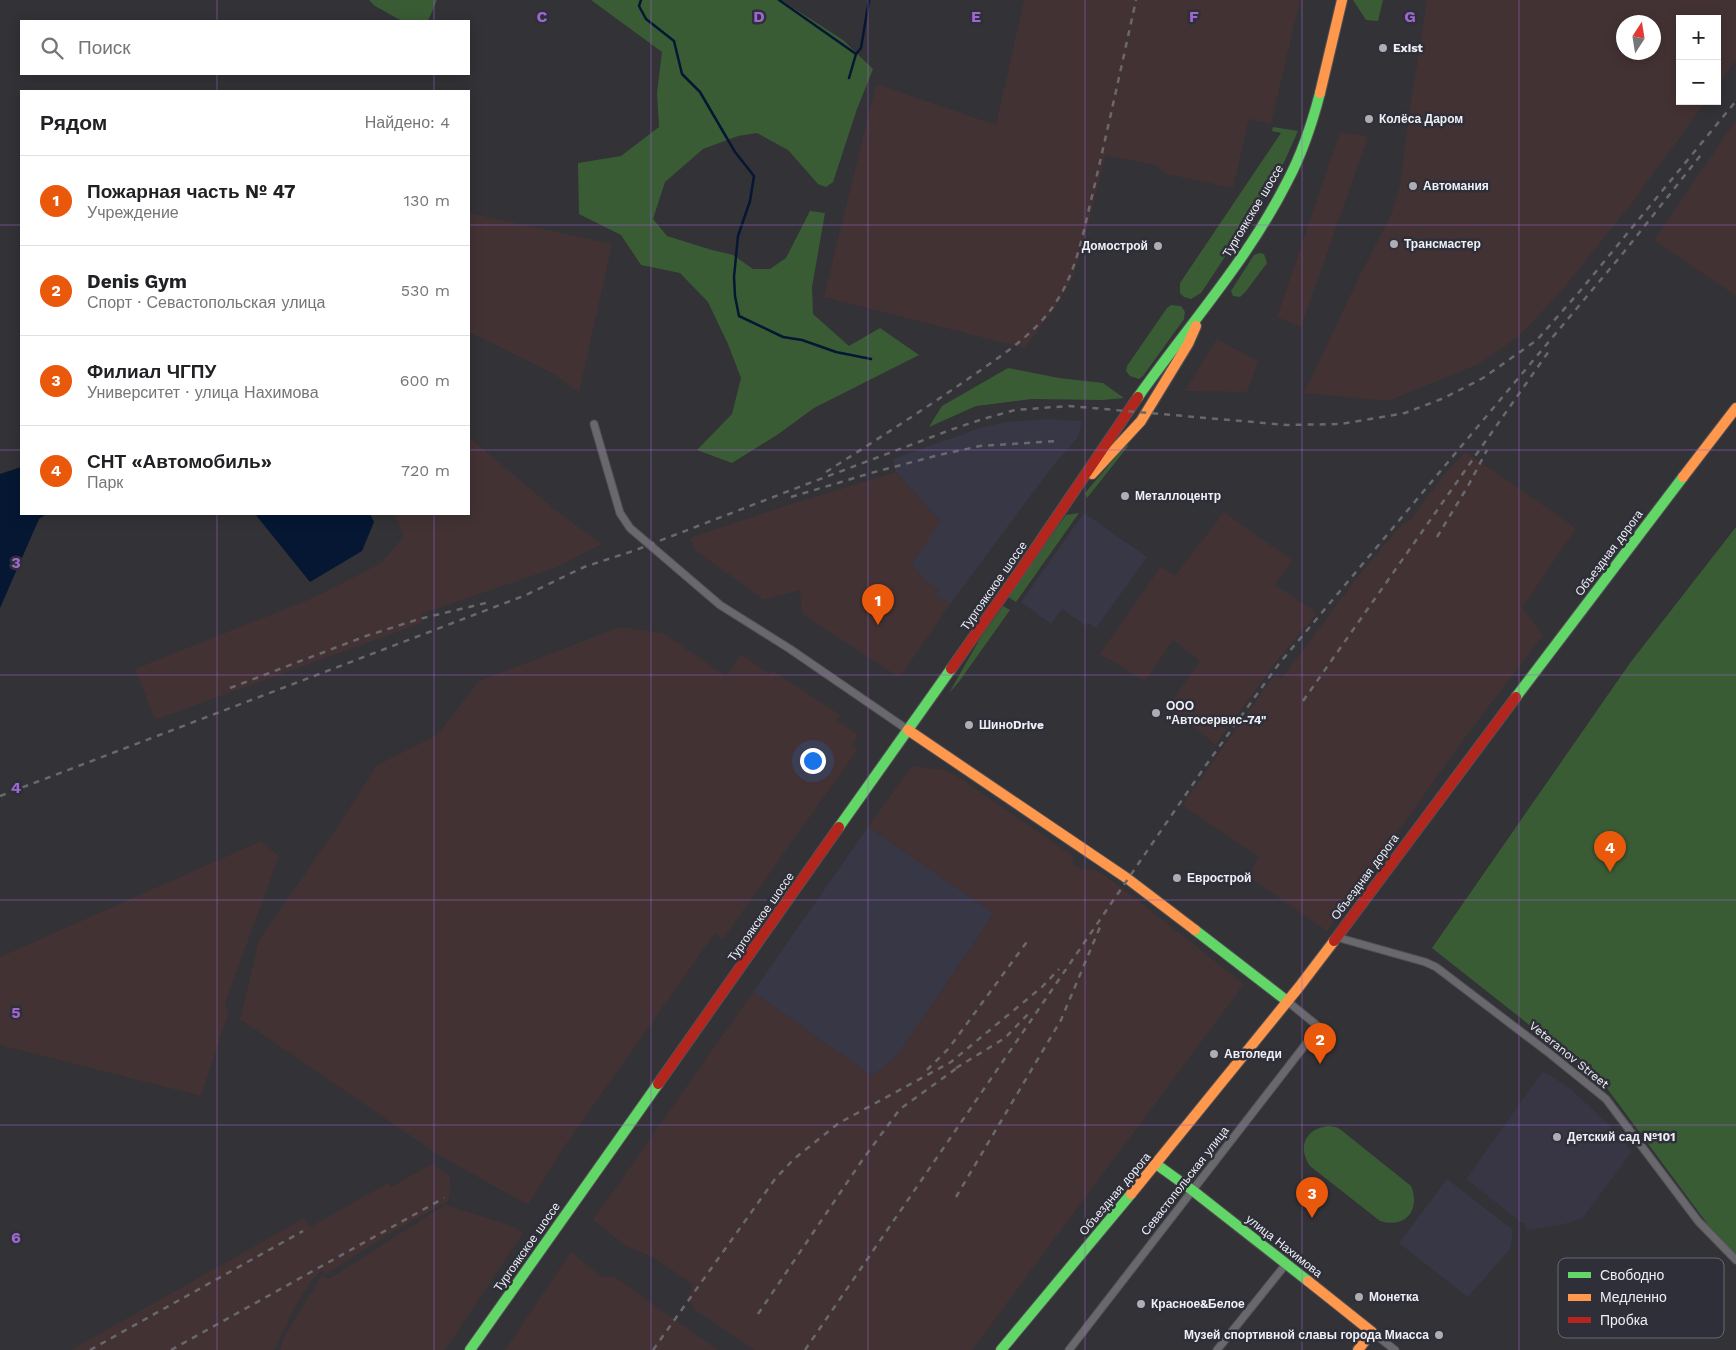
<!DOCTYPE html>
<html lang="ru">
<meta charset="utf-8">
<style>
:root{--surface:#fff;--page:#f2f2f2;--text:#202124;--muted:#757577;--line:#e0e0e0;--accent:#ea580c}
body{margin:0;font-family:"Work Sans",sans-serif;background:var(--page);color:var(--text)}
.controls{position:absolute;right:15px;top:15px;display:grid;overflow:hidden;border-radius:0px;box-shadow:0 2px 12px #0003}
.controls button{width:45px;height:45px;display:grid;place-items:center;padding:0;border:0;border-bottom:1px solid var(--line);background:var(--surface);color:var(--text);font:25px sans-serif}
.compass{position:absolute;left:1616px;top:15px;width:45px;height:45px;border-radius:50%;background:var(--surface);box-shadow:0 2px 12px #0003;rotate:12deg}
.you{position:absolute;left:812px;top:760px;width:18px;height:18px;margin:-12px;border:4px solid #fff;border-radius:50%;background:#1a73e8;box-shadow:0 0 0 8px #1a73e833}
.badge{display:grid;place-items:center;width:32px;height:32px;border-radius:50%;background:var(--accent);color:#fff;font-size:16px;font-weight:700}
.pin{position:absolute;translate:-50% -41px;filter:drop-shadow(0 1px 2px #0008)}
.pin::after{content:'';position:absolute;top:26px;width:18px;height:15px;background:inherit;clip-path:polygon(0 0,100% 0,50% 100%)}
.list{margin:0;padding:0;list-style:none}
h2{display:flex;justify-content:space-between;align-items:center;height:65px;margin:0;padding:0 20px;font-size:21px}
h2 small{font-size:16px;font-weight:400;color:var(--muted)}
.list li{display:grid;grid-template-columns:32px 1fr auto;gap:15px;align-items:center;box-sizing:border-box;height:90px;padding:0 20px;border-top:1px solid var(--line)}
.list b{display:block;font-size:19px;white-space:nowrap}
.list p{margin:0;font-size:16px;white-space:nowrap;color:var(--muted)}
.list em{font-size:16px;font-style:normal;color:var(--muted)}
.icon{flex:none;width:28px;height:28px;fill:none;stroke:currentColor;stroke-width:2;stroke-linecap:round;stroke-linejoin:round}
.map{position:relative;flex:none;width:1736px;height:1350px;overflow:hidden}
.search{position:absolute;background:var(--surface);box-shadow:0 2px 12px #0003;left:20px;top:20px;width:450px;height:55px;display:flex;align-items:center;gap:12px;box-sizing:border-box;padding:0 18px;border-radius:0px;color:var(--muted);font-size:19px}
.panel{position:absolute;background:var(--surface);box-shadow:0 2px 12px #0003;left:20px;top:90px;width:450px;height:425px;border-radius:0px}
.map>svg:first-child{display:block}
.built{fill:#373746}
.industrial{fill:#433233;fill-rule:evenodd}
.education{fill:#383544}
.green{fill:#3a5c35}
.water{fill:#051732}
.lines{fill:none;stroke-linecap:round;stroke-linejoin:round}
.stream{stroke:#051732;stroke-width:2.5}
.street-casing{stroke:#515156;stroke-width:9}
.fast-casing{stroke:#515156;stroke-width:12}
.slow-casing{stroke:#515156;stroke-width:12}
.jam-casing{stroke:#515156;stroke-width:12}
.street{stroke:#68686d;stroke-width:7}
.fast{stroke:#63d668;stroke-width:10}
.slow{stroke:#ff974d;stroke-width:10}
.jam{stroke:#b3261e;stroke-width:10}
.rail{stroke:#69696d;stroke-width:2.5;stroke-dasharray:6 6;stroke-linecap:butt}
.grid{fill:none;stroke:#9e66d0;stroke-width:1;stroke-opacity:0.55}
.poi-dot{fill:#adadb3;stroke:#2f2f3a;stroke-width:2}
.labels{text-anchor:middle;stroke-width:5;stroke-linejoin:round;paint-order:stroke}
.poi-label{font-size:12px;font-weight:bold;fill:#efeff6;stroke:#2f2f3a;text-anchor:start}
.street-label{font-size:12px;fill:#efeff6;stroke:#2f2f3a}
.key{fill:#2f2f3a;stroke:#696972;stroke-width:1}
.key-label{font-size:14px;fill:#efeff6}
.grid-label{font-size:16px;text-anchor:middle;font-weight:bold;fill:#9e66d0;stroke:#2f2f3a;stroke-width:5;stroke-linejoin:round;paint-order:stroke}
</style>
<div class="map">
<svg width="1736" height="1350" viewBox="0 0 1736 1350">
<rect width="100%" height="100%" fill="#323237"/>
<g class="built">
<polygon points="1046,419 1082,421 1078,437 1049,471 950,604 936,595 938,590 926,581 912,564 939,520 896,472 893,459 980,428 1005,422"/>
<polygon points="1084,513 1147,557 1096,628 1088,623 1086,626 1062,609 1051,624 1021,602"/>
<polygon points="868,827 994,913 897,1056 872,1076 753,992"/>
<polygon points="1447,1179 1513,1230 1510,1249 1468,1297 1399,1243"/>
</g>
<g class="industrial">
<polygon points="1024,0 1300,0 1271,124 1249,119 1233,188 1167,174 1155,165 1106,155 1082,248 1073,277 1056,307 1024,348 824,297 876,84 996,125"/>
<path d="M1427 0H1736V61L1717 86V19H1680V101H1706L1635 199 1558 295 1518 337 1479 364 1388 401 1304 393 1360 275 1391 215 1400 186 1409 115ZM1624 22H1654V52H1624Z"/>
<polygon points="1736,120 1736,296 1654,240"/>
<polygon points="1340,132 1368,137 1301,327 1277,317"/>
<polygon points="469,213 612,244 579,392 552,373 469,332"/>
<polygon points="1217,339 1258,361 1247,392 1185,391"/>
<polygon points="469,437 555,510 602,544 555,568 421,614 422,623 155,720 135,669 315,597 381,563 404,536 394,514 469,514"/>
<polygon points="1466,452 1576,528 1522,608 1543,635 1464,739 1327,931 1247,876 1259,857 1182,805 1273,677 1282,678 1355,580 1401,525 1411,519 1447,471"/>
<polygon points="896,472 940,521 912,564 926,581 939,590 936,595 950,604 902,674 897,676 802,614 800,590 764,600 695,550 690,538 785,506"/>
<polygon points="1224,512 1292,560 1275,585 1317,613 1279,658 1215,745 1201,732 1168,707 1200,661 1173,640 1145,681 1100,654 1161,566 1175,576"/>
<polygon points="620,627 663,633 726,676 741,654 769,674 772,670 840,715 837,720 858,735 852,745 858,749 723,939 715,933 564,1147 528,1205 437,1154 240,1019 259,940 338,826 377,765 437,735 479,681"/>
<polygon points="912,766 944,770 957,776 1074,857 1071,862 1081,869 1096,870 1118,885 1244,984 972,1350 754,1350 694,1309 689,1300 692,1284 653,1257 626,1246 593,1220 753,992 872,1076 897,1056 994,913 868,827"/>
<polygon points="261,841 279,856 225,1003 228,1014 201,1096 0,1045 0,957"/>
<polygon points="432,1164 449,1175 451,1189 448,1201 391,1233 326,1274 322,1270 312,1280 295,1307 274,1350 71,1350 304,1218 310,1227 388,1183 391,1187"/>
<polygon points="445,1205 510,1225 523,1233 445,1350 280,1350 284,1337 322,1275 329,1279"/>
<polygon points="571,1252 602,1277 613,1276 718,1350 505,1350"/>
</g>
<polygon class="education" points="1543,1071 1571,1089 1606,1122 1632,1152 1582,1219 1561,1225 1526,1230 1525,1223 1522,1223 1466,1179"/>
<g class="green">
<polygon points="369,0 437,0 428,21 402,21 375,6"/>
<polygon points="591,0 781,0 843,40 873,69 857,109 833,182 826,187 818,184 788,150 757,133 738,136 703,149 665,182 653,219 667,236 712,250 733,255 753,269 770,269 786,258 810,211 825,213 812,287 813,314 849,346 880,328 919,355 814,408 777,435 732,463 697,450 732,414 741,378 728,344 708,302 680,273 641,265 621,235 579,214 578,163 621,156 659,127 657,93 662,52"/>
<polygon points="1353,0 1383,0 1378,21 1366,20"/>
<polygon points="1273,127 1298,131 1276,180 1201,293 1191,299 1184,297 1180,293 1180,283 1281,133 1272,131"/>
<polygon points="1259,253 1264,254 1267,263 1246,291 1240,297 1233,296 1231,291 1254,255"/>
<polygon points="1171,305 1181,306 1185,312 1184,319 1143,376 1139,379 1130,376 1126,371 1127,366 1167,308"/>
<polygon points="1008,368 1059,378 1103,383 1124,398 1102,400 1032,399 976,406 929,427 942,406"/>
<polygon points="1129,445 1087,498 1085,493 1125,446"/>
<polygon points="1079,513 1016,602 1008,597 1066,515"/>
<polygon points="1736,527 1736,1255 1709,1226 1603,1083 1432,948 1630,663"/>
<polygon points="1003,606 1010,610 958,683 949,693 981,637"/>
<path d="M1328 1126 1336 1127 1341 1130 1411 1186C1421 1210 1405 1229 1380 1221L1310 1166C1297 1147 1305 1129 1328 1126Z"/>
</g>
<g class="water">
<polygon points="21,467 21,514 47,514 39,519 0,608 0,474"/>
<polygon points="255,514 370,514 374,522 362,551 310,582"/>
</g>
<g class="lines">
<g class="stream">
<polyline points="641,0 639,6 646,19 674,41 682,74 700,92 735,152 754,176 750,201 738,236 734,277 735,296 739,316 783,337 802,340 836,352 871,359"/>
<polyline points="779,0 856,54 849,78"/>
<polyline points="856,54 861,48 869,0"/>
</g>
<defs>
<g id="street">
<polyline points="594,424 620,513 630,528 720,605 790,649 908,730"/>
<polyline points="1336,937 1425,962 1436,967 1549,1053 1606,1099 1698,1221 1736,1260"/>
<polyline points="1372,1332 1395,1350"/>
<polyline points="1069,1350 1319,1027 1287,1001"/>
<polyline points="1217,1350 1286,1264"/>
</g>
<g id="fast">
<path d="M1138 397C1188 326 1247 261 1287 182 1302 154 1312 124 1320 93"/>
<polyline points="1516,697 1683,477"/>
<polyline points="839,827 951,669"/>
<polyline points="1195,930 1287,1001"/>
<polyline points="1156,1164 1192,1190 1308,1281"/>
<polyline points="470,1350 658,1084"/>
<polyline points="1001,1350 1131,1194"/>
</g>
<g id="slow">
<polyline points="1320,93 1342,0"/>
<polyline points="1092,474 1141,421 1188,344 1196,326"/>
<polyline points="1683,477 1736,408"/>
<polyline points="908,730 1128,879 1195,930"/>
<polyline points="1131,1194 1299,987 1334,941"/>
<polyline points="1308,1281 1372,1332 1358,1350"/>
</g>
<g id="jam">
<polyline points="951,669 1022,568 1138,397"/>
<polyline points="1334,941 1516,697"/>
<polyline points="658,1084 839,827"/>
</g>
</defs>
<use href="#street" class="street-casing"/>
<use href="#fast" class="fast-casing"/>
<use href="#slow" class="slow-casing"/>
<use href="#jam" class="jam-casing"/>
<use href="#street" class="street"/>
<use href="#fast" class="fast"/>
<use href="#slow" class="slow"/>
<use href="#jam" class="jam"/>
<g class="rail">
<path d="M826 472C873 442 920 412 965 381 999 357 1036 335 1058 299 1078 267 1084 228 1093 192 1108 128 1122 64 1136 0"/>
<polyline points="791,497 871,473 939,455 980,446 1057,441"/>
<polyline points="1437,537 1468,486 1487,450"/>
<polyline points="230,688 366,636 419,619 490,602"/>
<polyline points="1303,701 1549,351"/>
<polyline points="0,796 526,595 584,567 633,551 807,484 953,429 983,419 1015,410 1069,406 1287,425 1341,424 1405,413 1444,398 1483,378 1537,340 1580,291 1736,101"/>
<polyline points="956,1068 1005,1038 1029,1013"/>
<polyline points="927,1070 949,1048 1029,939"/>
<polyline points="956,1197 1061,1020 1100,927"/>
<polyline points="758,1314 863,1159 900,1109 961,1065"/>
<polyline points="90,1350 303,1231"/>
<polyline points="171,1350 444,1198"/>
<polyline points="653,1350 775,1179 795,1158 839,1123 951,1062 1042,987 1059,969"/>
<polyline points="805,1350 1206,765 1278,665 1624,252 1704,151"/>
</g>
</g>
<path class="grid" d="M217 0V21M434 0V21M651 0V1350M868 0V1350M1085 0V1350M1302 0V1350M1519 0V1350M217 74V91M434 74V91M0 225H21M469 225H1736M0 450H21M469 450H1736M217 514V1350M434 514V1350M0 675H1736M0 900H1736M0 1125H1736"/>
<g class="poi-dot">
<circle cx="1383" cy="48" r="5"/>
<circle cx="1369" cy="119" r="5"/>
<circle cx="1413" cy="186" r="5"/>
<circle cx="1394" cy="244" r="5"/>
<circle cx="1158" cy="246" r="5"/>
<circle cx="1125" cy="496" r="5"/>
<circle cx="1156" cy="713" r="5"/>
<circle cx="969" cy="725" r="5"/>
<circle cx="1177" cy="878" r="5"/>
<circle cx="1214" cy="1054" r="5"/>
<circle cx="1557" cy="1137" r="5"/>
<circle cx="1359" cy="1297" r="5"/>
<circle cx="1141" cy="1304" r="5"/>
<circle cx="1439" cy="1335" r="5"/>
</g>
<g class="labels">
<g class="poi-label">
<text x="1393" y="52">Exist</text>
<text x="1379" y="123">Колёса Даром</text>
<text x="1423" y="190">Автомания</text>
<text x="1404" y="248">Трансмастер</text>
<text x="1148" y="250" text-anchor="end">Домострой</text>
<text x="1135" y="500">Металлоцентр</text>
<text x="1166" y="710">ООО<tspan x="1166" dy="14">"Автосервис-74"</tspan></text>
<text x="979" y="729">ШиноDrive</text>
<text x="1187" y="882">Еврострой</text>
<text x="1224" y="1058">Автоледи</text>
<text x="1567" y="1141">Детский сад №101</text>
<text x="1369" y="1301">Монетка</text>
<text x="1151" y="1308">Красное&amp;Белое</text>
<text x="1429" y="1339" text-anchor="end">Музей спортивной славы города Миасса</text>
</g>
<g class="street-label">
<text transform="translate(1253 211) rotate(-59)" y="4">Тургоякское шоссе</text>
<text transform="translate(1609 553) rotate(-53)" y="4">Объездная дорога</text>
<text transform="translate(994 586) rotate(-55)" y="4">Тургоякское шоссе</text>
<text transform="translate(1365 877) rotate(-53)" y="4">Объездная дорога</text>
<text transform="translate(761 917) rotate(-55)" y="4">Тургоякское шоссе</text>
<text transform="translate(1569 1055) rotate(39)" y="4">Veteranov Street</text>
<text transform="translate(1185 1181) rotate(-52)" y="4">Севастопольская улица</text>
<text transform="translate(1115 1194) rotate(-50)" y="4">Объездная дорога</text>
<text transform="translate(1284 1246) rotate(38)" y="4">улица Нахимова</text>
<text transform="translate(527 1247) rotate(-55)" y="4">Тургоякское шоссе</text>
</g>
</g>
<rect x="1558" y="1258" width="166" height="80" rx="8" class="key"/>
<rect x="1568" y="1272" width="23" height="6" fill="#63d668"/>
<rect x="1568" y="1294" width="23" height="7" fill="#ff974d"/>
<rect x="1568" y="1317" width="23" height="6" fill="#b3261e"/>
<g class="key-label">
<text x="1600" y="1280">Свободно</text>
<text x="1600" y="1302">Медленно</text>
<text x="1600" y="1325">Пробка</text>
</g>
<g class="grid-label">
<text x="542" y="22">C</text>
<text x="759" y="22">D</text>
<text x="976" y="22">E</text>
<text x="1194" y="22">F</text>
<text x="1410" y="22">G</text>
<text x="16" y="568">3</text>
<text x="16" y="793">4</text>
<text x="16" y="1018">5</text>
<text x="16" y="1243">6</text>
</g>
</svg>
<div class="controls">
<button>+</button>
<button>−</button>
</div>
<svg class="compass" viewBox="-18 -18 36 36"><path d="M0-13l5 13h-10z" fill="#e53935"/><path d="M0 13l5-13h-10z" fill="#757577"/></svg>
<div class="you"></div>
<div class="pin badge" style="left:878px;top:625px">1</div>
<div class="pin badge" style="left:1320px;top:1064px">2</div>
<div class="pin badge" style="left:1312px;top:1218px">3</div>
<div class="pin badge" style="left:1610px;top:872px">4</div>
<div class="search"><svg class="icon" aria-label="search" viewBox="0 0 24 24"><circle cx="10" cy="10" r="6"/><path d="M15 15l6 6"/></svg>Поиск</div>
<section class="panel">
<h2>Рядом<small>Найдено: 4</small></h2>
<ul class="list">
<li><span class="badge">1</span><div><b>Пожарная часть № 47</b><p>Учреждение</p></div><em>130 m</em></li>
<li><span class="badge">2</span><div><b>Denis Gym</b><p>Спорт · Севастопольская улица</p></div><em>530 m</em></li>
<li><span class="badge">3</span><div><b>Филиал ЧГПУ</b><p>Университет · улица Нахимова</p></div><em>600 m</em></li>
<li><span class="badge">4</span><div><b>СНТ «Автомобиль»</b><p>Парк</p></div><em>720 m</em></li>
</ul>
</section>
</div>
